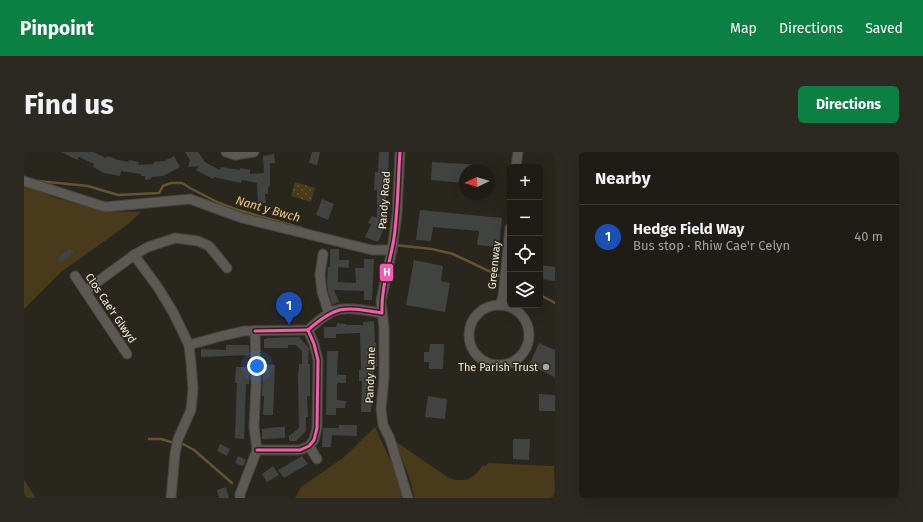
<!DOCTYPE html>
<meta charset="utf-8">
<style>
:root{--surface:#1f1c16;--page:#2c2923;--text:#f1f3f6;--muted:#a1a1a1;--line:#3c3a35;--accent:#0b8043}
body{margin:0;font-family:"Fira Sans",sans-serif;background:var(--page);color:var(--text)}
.controls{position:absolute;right:12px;top:12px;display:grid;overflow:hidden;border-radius:6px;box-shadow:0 4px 16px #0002}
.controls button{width:36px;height:36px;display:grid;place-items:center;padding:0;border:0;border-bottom:1px solid var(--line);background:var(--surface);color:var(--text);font:20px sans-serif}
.compass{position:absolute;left:435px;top:12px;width:36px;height:36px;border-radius:50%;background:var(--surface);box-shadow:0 4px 16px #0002;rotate:266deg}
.you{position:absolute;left:233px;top:214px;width:14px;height:14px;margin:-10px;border:3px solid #fff;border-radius:50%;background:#1a73e8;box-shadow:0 0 0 6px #1a73e833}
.badge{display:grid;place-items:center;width:26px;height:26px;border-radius:50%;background:var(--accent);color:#fff;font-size:13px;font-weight:700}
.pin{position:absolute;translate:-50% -33px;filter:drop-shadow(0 1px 2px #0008)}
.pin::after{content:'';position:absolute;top:21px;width:14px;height:12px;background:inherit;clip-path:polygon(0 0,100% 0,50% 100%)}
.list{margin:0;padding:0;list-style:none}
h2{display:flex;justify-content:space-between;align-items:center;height:52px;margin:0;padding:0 16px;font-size:17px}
h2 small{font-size:13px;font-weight:400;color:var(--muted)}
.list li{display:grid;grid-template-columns:26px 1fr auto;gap:12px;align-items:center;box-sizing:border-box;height:64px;padding:0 16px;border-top:1px solid var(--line)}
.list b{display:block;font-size:15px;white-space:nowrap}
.list p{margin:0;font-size:13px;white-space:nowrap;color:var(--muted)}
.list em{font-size:13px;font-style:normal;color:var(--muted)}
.icon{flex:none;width:22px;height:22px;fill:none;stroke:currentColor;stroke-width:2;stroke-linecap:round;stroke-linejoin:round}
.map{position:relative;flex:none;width:531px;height:346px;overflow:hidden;border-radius:6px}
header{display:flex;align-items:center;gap:24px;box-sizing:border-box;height:56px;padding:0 20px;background:var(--accent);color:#fff}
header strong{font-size:19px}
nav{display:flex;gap:22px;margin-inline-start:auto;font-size:14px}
.intro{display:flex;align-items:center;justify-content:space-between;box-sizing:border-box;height:96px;padding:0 24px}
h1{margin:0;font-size:28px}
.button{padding:10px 18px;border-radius:6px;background:var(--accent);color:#fff;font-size:14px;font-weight:700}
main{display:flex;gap:24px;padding:0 24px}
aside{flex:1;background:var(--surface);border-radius:6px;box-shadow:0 4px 16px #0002}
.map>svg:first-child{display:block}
.grass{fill:#493a1b}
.park{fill:url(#park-dots)}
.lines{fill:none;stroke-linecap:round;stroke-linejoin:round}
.stream{stroke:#645330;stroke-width:2.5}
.building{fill:#414341}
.minor-casing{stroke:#46433d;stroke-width:11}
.minor{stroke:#5c5853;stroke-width:9}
.bus-1-casing{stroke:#2e2719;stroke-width:6}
.bus-1{stroke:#f75aaf;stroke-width:3}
.poi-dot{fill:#aba79e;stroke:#2e2719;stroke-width:1.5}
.labels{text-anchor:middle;stroke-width:3;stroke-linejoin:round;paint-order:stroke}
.street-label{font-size:11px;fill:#f1ece3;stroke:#2e2719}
.poi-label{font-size:11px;fill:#f1ece3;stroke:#2e2719;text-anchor:end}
.water-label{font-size:12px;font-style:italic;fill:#e8c787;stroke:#2e2719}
.line-badge{stroke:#2e2719;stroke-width:1.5}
.badge-label{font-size:11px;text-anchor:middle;font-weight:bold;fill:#fff}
</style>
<header>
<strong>Pinpoint</strong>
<nav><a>Map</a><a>Directions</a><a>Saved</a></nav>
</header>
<div class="intro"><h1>Find us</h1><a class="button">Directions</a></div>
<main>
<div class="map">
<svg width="531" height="346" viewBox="0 0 531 346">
<defs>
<pattern id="park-dots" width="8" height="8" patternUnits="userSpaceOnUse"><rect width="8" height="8" fill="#493a1b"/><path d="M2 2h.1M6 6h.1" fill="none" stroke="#64573c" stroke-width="1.8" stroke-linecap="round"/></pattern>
</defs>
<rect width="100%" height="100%" fill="#29261e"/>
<g class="grass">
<polygon points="0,33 32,46 82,59 117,60 103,73 37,120 0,157"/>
<polygon points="351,275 376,329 380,346 271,346 277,335 319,306"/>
<path d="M371 289 425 326C441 331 449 328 458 314H462L464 311 530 314 531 346H390C388 326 377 308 371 289Z"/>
<polygon points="0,328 12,346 0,346"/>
</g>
<polygon class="park" points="271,30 291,36 287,50 267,44"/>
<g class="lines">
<g class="stream">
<polyline points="14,29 64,34 94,43 135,41 139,34 147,31 158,31 166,36 195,51 214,58 278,76"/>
<polyline points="371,93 408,97 429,102 486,129"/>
<polyline points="516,143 531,151"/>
<polyline points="125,287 137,287 147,290"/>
<polyline points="159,292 170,298 208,331"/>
</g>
</g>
<g class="building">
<polygon points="37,0 70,0 82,6 83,4 90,6 90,7 104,10 105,8 115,10 114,13 130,12 130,10 140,9 150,4 156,15 139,24 127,25 127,27 121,28 121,24 117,24 117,22 97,19 96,24 80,21 69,15 70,12 55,5 53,8"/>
<polygon points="161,0 174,0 181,10 196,18 197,15 216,18 216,16 226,18 226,22 240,21 239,4 250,2 251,11 246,11 246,34 244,35 244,42 241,42 242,51 234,51 233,31 218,28 217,31 190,25 189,27 172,18 175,14 164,15 166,8"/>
<polygon points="288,0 296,0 293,13 285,11"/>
<polygon points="355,0 365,0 364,29 362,29 362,71 354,90 341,85 347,72 344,71 348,64 353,66 353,38 350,38 351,20 354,20"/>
<polygon points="408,10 458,13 458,18 441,18 441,31 407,28"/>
<polygon points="298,47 310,52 304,68 292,63"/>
<polygon points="396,58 478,66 475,95 453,93 455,79 409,75 407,89 392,88"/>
<polygon points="46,96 50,101 37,111 33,106"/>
<polygon points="306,97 315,97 315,108 325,108 325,116 314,115 314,130 332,131 331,116 340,116 340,107 350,107 348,148 340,148 340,139 310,138 315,150 308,153 304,139 303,130 304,115 306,115"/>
<polygon points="390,108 419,114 417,129 426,131 421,160 382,153"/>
<polygon points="516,113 531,115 531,129 516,127"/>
<polygon points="350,169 351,191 352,191 353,215 350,215 347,260 337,260 338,229 335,229 335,218 337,218 336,181 312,182 312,186 300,186 300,175 312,175 313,171 322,172 322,173 339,173 339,170"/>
<polygon points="275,185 285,196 284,212 286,212 286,244 283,244 284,265 282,265 282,279 272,289 265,289 265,284 275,276 274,224 275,212 278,212 278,199 272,193 264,193 264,196 240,196 240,187 243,187 243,186"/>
<polygon points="515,191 531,198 531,225 505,213"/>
<polygon points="406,192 420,192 419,217 405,217 405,210 400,210 400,200 405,200"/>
<polygon points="202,193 225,193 225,203 177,205 177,197 202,198"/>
<polygon points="303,199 314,199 313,223 322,223 322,231 313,231 313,248 322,249 321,256 312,256 312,263 302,263"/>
<polygon points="239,212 251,213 249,263 239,263 240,244 238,244"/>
<polygon points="212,215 225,215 225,232 222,232 220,287 211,286 213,231 211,231"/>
<polygon points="515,242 531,243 531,259 515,259"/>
<polygon points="404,244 423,247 421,267 401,265"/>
<polygon points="315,273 333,273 333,284 308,283 307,295 298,295 299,276 315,276"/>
<polygon points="252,275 261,275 261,286 238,287 238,277"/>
<polygon points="489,287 506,287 505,308 489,307"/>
<polygon points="196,292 206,297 203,304 193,299"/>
<polygon points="214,304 222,308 219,314 211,311"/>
<polygon points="278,304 284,312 260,326 254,318"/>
<polygon points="249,314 255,323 243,330 238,322"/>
<polygon points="202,335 205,346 195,346 193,338"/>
</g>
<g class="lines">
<defs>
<g id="minor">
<polyline points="202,0 211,3 230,0"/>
<polyline points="376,0 373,62 368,98 357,149 360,176 360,226 357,257 359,273 366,287 384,346"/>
<polyline points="492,15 494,0"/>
<polyline points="0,29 81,55 166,47 218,66 348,98 368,98"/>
<polyline points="299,102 296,123 298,140 305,162"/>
<polyline points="110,103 133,134 149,160 165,193 167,211 169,237 167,258 154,287 151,301 147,346"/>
<polyline points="51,124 103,202"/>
<polyline points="61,139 110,103 124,95 151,86 174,89 185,94 203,116"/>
<polyline points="476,153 479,144 486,76"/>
<circle cx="475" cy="183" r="30"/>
<path d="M284 178C292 171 300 163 310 159 324 154 343 159 358 161"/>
<polyline points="165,193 198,184 220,179 284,178"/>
<polyline points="285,294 293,307"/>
<polyline points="233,298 276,298 285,294 290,288 293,276 294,208 290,192 284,178"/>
<polyline points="216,346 216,342 233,298 230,275 232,232 231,179"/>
</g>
</defs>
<use href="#minor" class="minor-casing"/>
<use href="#minor" class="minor"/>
<defs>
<g id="bus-1">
<path d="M284 178C314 152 321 155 358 161 357 135 366 111 370 86 374 57 374 29 376 0"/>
<polyline points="231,179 284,178"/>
<polyline points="233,298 276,298 285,294 290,288 293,276 294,208 290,192 284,178"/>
</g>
</defs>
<use href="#bus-1" class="bus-1-casing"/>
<use href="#bus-1" class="bus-1"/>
</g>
<circle class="poi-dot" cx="522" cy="215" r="4"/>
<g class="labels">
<g class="street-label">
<text transform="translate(360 48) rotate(-86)" y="4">Pandy Road</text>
<text transform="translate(470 113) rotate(-84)" y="4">Greenway</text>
<text transform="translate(87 156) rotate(56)" y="4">Clos Cae'r Glwyd</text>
<text transform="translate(346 223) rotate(-88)" y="4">Pandy Lane</text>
</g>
<g class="poi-label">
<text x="514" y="219">The Parish Trust</text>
</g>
<g class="water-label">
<text transform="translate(244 57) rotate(16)" y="4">Nant y Bwch</text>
</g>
</g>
<rect class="line-badge" x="355" y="111" width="15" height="19" rx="4" fill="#f75aaf"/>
<g class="badge-label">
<text x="363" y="124">H</text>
</g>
</svg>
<div class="controls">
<button>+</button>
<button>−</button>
<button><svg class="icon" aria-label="locate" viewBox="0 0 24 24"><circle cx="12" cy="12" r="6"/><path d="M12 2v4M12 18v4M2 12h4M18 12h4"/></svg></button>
<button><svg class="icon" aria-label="layers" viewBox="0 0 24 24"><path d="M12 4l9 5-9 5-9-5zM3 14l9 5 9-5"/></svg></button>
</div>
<svg class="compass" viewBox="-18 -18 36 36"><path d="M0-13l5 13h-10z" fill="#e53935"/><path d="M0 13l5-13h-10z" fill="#a1a1a1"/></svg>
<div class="you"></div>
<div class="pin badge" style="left:265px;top:173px;background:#1a4fb4">1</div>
</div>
<aside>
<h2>Nearby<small></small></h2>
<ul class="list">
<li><span class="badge" style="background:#1a4fb4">1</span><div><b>Hedge Field Way</b><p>Bus stop · Rhiw Cae'r Celyn</p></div><em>40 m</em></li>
</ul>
</aside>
</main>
